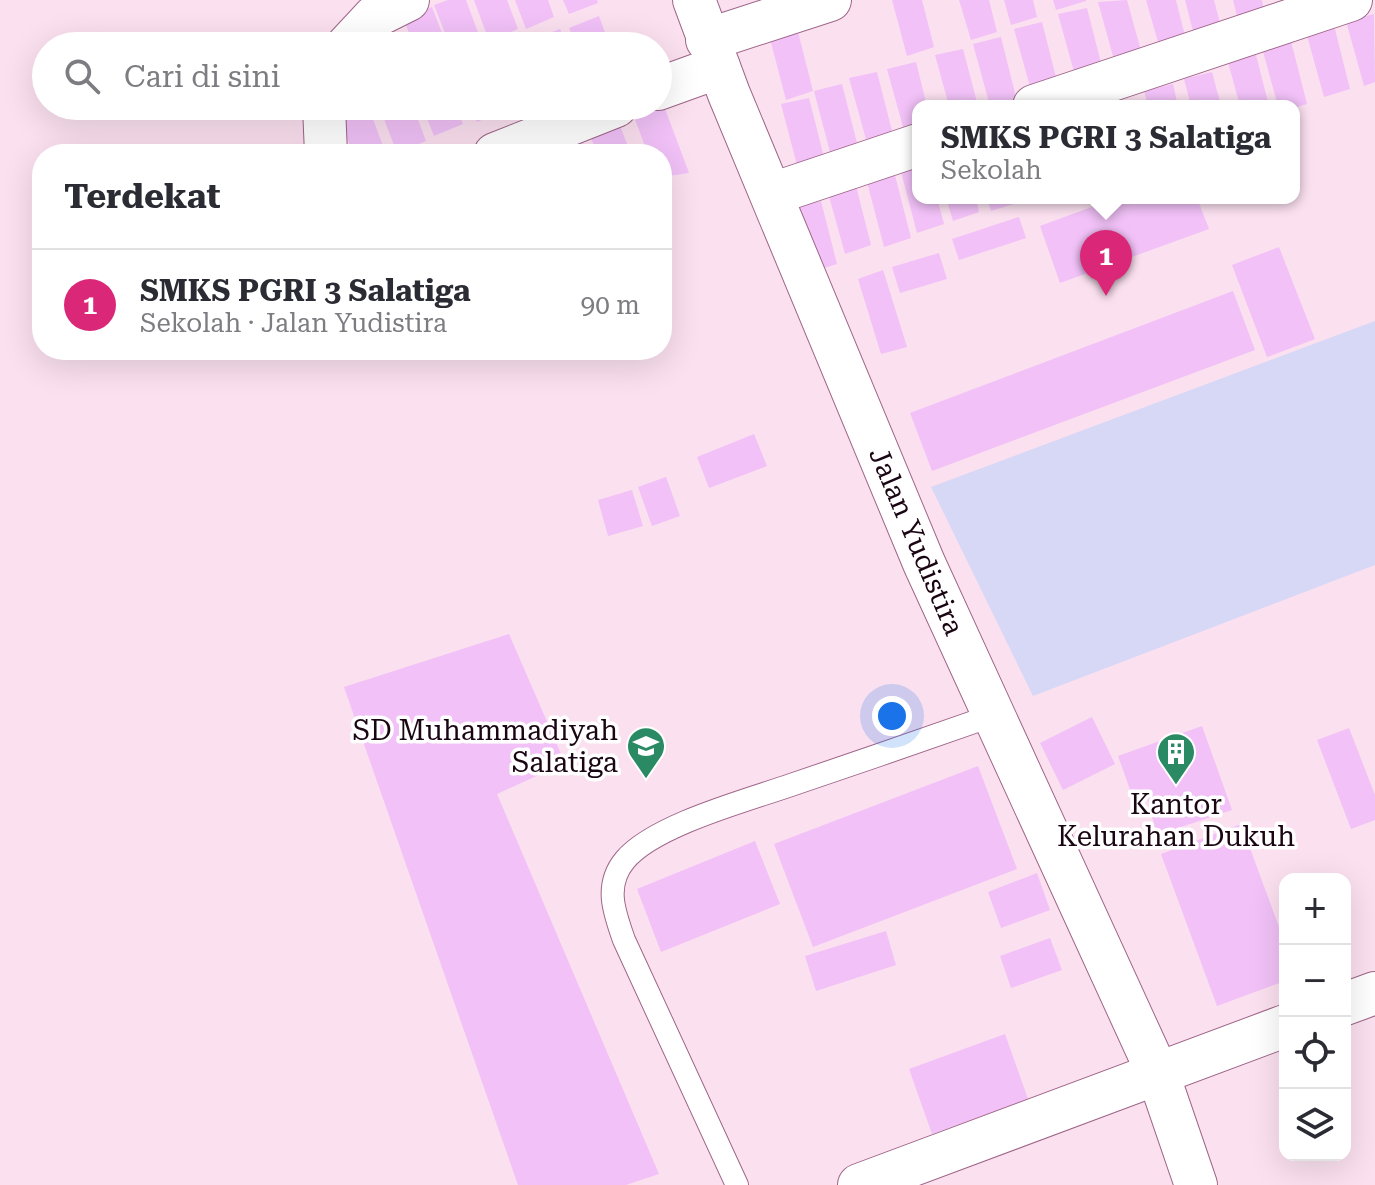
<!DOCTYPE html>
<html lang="id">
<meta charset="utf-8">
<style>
:root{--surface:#fff;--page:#f2f2f3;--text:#2b2b33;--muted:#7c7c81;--line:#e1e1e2;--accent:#db2777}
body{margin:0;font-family:"Roboto Serif",serif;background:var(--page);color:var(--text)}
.controls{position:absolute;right:24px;bottom:24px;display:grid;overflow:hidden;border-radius:16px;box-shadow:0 8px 32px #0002}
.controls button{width:72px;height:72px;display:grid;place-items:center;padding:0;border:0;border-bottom:2px solid var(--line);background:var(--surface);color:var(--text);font:40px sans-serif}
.you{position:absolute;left:892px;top:716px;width:28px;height:28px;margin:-20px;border:6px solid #fff;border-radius:50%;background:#1a73e8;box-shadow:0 0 0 12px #1a73e833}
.badge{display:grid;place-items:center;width:52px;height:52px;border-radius:50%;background:var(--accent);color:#fff;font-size:26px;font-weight:700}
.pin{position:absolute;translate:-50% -66px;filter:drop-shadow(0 2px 4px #0008)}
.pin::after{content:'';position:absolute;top:42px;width:28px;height:24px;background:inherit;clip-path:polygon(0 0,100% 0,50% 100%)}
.popup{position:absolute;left:912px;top:100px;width:388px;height:104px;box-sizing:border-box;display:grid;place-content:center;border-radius:16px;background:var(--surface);filter:drop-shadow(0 2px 6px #0005);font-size:26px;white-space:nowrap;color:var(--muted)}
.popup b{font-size:30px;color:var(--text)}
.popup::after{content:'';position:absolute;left:50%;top:100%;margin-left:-16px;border:16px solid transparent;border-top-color:var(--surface)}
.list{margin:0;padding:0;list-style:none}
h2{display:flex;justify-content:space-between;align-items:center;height:104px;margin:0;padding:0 32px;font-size:34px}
h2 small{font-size:26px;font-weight:400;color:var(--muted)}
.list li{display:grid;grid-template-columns:52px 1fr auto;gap:24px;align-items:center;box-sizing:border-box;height:112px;padding:0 32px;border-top:2px solid var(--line)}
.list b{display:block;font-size:30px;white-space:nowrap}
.list p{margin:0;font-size:26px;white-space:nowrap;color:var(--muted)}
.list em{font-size:26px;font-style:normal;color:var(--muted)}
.icon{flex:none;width:44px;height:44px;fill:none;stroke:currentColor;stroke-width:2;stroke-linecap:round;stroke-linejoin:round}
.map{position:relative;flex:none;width:1375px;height:1185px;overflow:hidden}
.search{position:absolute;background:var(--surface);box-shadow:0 8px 32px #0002;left:32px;top:32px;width:640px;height:88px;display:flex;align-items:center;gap:20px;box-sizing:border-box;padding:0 28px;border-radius:44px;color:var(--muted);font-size:30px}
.panel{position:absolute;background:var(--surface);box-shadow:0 8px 32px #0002;left:32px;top:144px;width:640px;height:216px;border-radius:32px}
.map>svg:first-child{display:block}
.green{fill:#d6d8f5}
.building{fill:#f1c1f7}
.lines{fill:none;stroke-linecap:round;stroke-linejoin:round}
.lane-casing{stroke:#9f6589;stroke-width:24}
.street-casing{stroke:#9f6589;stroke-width:44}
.lane{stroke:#fff;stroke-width:22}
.street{stroke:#fff;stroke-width:42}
.labels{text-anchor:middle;stroke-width:7;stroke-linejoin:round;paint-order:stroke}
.street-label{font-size:28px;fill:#1a0513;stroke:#fff}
.poi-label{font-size:28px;fill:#1a0513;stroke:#fff;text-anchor:end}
</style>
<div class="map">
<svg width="1375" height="1185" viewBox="0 0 1375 1185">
<rect width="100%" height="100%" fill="#fbe0f0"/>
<polygon class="green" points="1375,321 1375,565 1033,696 931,487"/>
<g class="building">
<polygon points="448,0 466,0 483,46 450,46 434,5"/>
<polygon points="474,0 507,0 518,29 489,41"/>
<polygon points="515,0 548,0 554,17 526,29"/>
<polygon points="563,0 597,0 598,3 569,14"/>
<polygon points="892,0 922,0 934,47 907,56"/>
<polygon points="959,0 989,0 997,32 971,40"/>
<polygon points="1004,0 1033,0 1037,17 1011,25"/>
<polygon points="1053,0 1086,0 1086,1 1056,10"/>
<polygon points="1127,0 1143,58 1116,67 1098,2"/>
<polygon points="1146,0 1176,0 1186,40 1160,49"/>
<polygon points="1185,0 1214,0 1221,27 1194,35"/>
<polygon points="1233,0 1262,0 1264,11 1238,20"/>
<polygon points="432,7 447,46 414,46 403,18"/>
<polygon points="1087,8 1103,71 1076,79 1058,14"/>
<polygon points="1374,14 1375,82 1364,86 1346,21"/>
<polygon points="599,16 610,46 577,46 569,28"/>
<polygon points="1042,22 1058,85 1032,94 1014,29"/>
<polygon points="390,24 398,46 364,46"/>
<polygon points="1334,25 1350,89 1324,97 1306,32"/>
<polygon points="797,28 813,91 786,100 769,35"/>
<polygon points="560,29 566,46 533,46 531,40"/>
<polygon points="1001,37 1017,101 990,106 973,44"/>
<polygon points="1291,41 1307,104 1294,108 1278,106 1262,48"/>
<polygon points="963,49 978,106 949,106 935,55"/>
<polygon points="1256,55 1269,106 1240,106 1228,62"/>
<polygon points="916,62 927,106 918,106 918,130 905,134 887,69"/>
<polygon points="877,72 893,135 867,143 849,78"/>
<polygon points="1212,72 1221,106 1191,106 1184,79"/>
<polygon points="842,84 858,147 831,156 814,91"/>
<polygon points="1173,84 1178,106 1148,106 1144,91"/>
<polygon points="809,98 825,161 798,169 781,104"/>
<polygon points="350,106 368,106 385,151 353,154 337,111"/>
<polygon points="379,106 413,106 426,141 397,153"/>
<polygon points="422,106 456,106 463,124 434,136"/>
<polygon points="470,106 504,106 505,110 477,122"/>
<polygon points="664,106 689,173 662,177 662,154 648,154 634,117"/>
<polygon points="619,123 631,154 597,154 590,135"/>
<polygon points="581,137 587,154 554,154 552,149"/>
<polygon points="918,164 918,198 937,198 944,224 917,233 900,168"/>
<polygon points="895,175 911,238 884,247 867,182"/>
<polygon points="855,182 871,245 845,254 827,189"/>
<polygon points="946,198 976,198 979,212 953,221"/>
<polygon points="987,198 1016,198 1017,203 991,211"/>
<polygon points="1116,198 1197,198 1209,229 1060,283 1040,226"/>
<polygon points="821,201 837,264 811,272 793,207"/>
<polygon points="1019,217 1026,238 959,260 952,239"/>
<polygon points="1279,247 1315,339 1267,357 1232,265"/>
<polygon points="939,253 947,279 900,293 892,267"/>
<polygon points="883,270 907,347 881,354 858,279"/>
<polygon points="1233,291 1255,350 932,471 910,413"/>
<polygon points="754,434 767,466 709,488 697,457"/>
<polygon points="666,477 680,516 652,526 638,487"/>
<polygon points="632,490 643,526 608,536 598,500"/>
<polygon points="509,634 565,763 497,794 659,1174 626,1185 518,1185 344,687"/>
<polygon points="1092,717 1115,764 1063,790 1040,743"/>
<polygon points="1202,726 1232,810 1157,835 1146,794 1133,798 1118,756"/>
<polygon points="1349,728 1375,795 1375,820 1351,829 1317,740"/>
<polygon points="978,766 1017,869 813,947 774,844"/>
<polygon points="1241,824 1285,943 1285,981 1217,1006 1161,854"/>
<polygon points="755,841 780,904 661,952 637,889"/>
<polygon points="1037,873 1050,910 1001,928 988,892"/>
<polygon points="886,931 896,965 816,991 805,956"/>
<polygon points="1050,938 1062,970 1011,988 1000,956"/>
<polygon points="1005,1034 1028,1099 932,1134 909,1069"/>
</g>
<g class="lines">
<defs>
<path id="lane" d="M737 1185 624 940C614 912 604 885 625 860 654 825 748 800 791 785 859 762 926 739 994 715"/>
<g id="street">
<polyline points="694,0 729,94 924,563 1158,1074 1196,1185"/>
<polyline points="707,40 830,0"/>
<polyline points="347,46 374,17 408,0"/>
<polyline points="658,89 719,67"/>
<polyline points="324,106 326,154"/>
<polyline points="1034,106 1351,0"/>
<polyline points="495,154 616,106"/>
<polyline points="772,194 918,145"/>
<polyline points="1345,1004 1375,993"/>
<polyline points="859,1185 1285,1026"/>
</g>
</defs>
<use href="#lane" class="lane-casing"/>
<use href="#street" class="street-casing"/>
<use href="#lane" class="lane"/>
<use href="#street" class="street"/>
</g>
<defs>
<symbol id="school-pin" viewBox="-11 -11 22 30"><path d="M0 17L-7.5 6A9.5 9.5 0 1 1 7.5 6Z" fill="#2a8a63" stroke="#fff"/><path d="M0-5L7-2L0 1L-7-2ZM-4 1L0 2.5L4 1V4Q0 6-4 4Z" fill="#fff"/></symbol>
<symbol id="building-pin" viewBox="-11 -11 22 30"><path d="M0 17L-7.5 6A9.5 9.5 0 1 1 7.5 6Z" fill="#2a8a63" stroke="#fff"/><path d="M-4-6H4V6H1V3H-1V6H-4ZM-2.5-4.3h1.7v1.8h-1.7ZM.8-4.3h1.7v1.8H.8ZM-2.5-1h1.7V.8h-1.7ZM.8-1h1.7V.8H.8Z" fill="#fff"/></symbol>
</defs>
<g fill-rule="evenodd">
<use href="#school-pin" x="624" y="724" width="44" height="60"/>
<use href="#building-pin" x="1154" y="730" width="44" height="60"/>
</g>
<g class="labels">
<g class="street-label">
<text transform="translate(917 541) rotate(67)" y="10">Jalan Yudistira</text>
</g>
<g class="poi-label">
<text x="618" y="740">SD Muhammadiyah<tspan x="618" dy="32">Salatiga</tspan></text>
<text x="1176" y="814" text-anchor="middle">Kantor<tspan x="1176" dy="32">Kelurahan Dukuh</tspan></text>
</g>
</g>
</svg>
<div class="controls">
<button>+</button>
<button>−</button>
<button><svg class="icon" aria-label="locate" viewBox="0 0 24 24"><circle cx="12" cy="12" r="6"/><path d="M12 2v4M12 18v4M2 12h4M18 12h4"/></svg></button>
<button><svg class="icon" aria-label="layers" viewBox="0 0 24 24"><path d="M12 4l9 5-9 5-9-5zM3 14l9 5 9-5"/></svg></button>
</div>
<div class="you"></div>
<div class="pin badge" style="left:1106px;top:296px">1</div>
<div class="popup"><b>SMKS PGRI 3 Salatiga</b>Sekolah</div>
<div class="search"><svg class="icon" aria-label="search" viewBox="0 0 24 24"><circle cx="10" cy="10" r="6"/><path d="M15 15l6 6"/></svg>Cari di sini</div>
<section class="panel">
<h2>Terdekat<small></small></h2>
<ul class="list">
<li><span class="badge">1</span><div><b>SMKS PGRI 3 Salatiga</b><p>Sekolah · Jalan Yudistira</p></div><em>90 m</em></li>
</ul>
</section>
</div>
